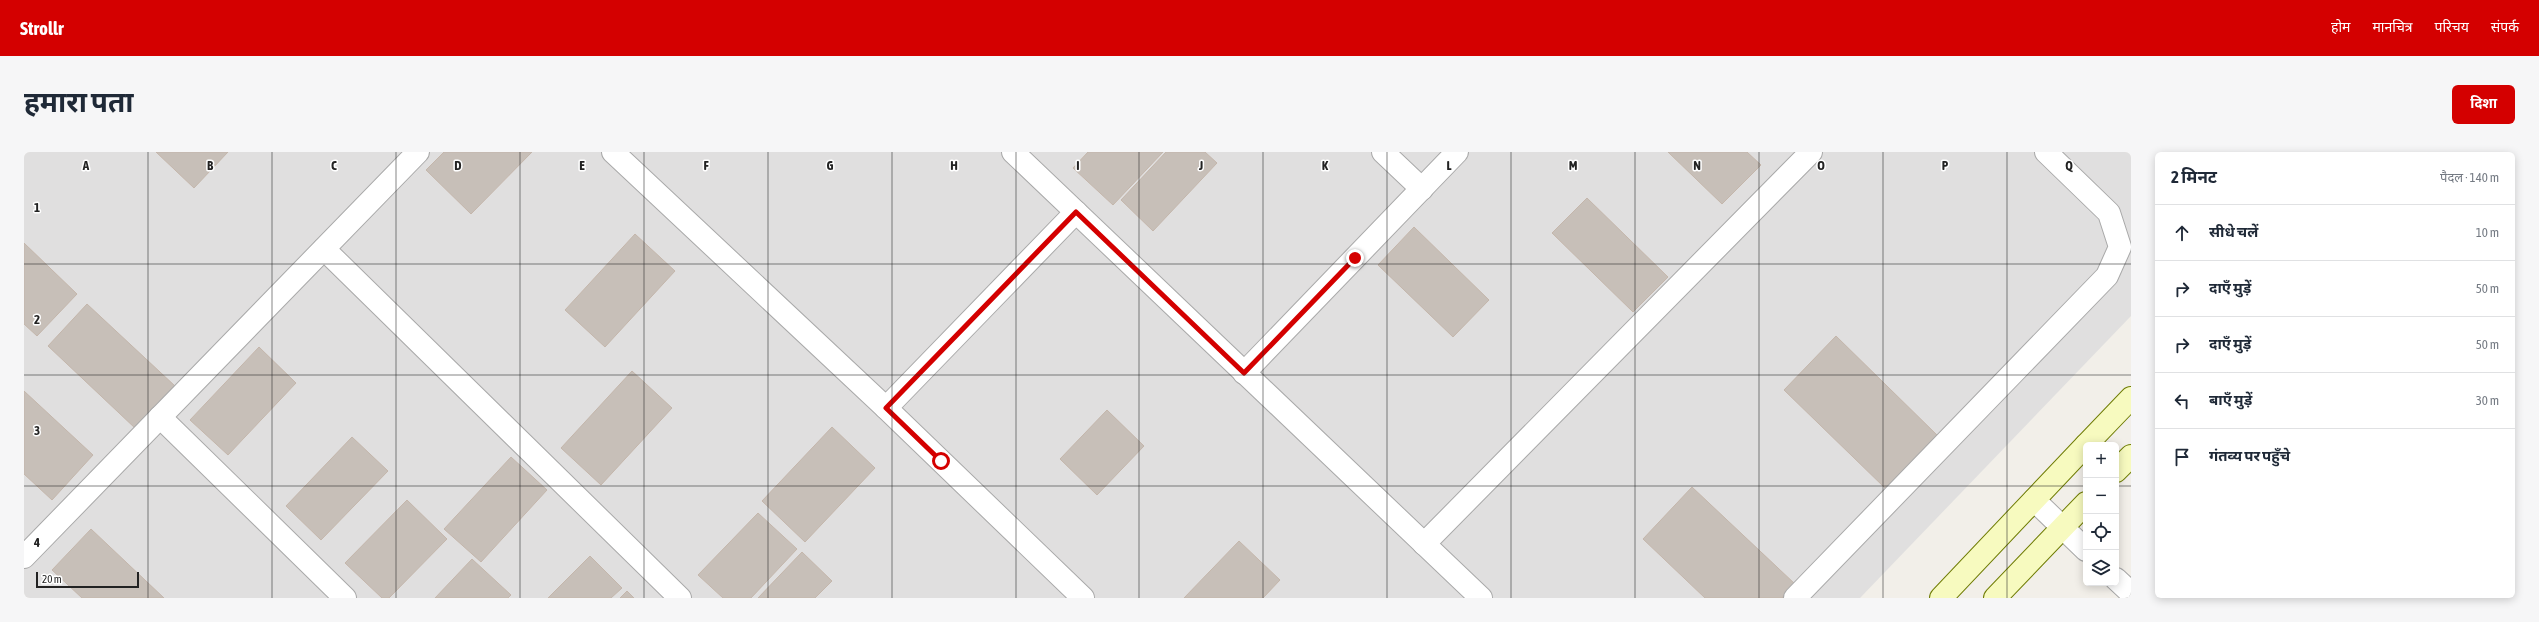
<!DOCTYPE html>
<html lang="hi">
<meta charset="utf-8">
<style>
:root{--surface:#fff;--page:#f6f6f7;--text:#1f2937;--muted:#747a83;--line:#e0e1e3;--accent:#d40000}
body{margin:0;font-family:"Asap Condensed","Noto Sans Devanagari",sans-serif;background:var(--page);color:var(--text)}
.controls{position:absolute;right:12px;bottom:12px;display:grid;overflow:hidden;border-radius:6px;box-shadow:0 2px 10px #0003}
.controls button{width:36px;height:36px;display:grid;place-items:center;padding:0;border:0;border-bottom:1px solid var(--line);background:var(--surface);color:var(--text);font:20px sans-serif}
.scale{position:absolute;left:12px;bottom:10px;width:103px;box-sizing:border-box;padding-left:4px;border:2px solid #222;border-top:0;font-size:11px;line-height:14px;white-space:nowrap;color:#222;-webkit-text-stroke:3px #fff;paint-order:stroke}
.stop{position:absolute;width:12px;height:12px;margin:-9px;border:3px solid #d40000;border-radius:50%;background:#fff}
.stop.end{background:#d40000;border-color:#fff;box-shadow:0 1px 4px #0008}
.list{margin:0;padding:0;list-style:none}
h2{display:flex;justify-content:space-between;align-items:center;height:52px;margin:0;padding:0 16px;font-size:17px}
h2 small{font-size:13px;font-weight:400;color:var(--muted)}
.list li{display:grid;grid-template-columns:26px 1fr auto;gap:12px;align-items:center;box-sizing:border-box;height:56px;padding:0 16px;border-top:1px solid var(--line)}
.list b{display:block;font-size:15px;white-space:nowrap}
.list em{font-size:13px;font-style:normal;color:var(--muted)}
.icon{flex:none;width:22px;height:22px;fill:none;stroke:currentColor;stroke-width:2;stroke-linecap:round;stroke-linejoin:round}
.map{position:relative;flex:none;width:2107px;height:446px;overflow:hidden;border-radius:6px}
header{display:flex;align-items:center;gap:24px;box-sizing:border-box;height:56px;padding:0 20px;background:var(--accent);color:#fff}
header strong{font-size:19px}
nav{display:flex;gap:22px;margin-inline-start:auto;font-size:14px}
.intro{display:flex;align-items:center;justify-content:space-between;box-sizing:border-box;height:96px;padding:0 24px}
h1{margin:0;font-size:28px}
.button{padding:10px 18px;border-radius:6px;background:var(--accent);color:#fff;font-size:14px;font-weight:700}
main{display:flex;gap:24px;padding:0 24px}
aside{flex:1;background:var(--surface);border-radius:6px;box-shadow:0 2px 10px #0003}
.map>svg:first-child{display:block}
.residential{fill:#e0dfdf}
.building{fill:#c7bfb8;stroke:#c4b6ab}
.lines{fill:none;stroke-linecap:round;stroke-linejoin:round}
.street-casing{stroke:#a9a9a9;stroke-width:24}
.secondary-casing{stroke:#707d05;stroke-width:24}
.street{stroke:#fff;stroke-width:22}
.secondary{stroke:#f7fabf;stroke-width:22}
.route{stroke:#d40000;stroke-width:5}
.grid{fill:none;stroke:#222;stroke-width:1;stroke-opacity:0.55}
.grid-label{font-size:13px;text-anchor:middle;font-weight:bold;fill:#222;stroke:#fff;stroke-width:3;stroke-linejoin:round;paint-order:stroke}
</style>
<header>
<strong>Strollr</strong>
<nav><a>होम</a><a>मानचित्र</a><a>परिचय</a><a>संपर्क</a></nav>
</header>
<div class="intro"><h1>हमारा पता</h1><a class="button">दिशा</a></div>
<main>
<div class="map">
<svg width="2107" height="446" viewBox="0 0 2107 446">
<rect width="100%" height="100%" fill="#f2efe9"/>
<polygon class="residential" points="0,0 2107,0 2107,164 1836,446 0,446"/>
<g class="building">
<polygon points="132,0 204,0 170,36"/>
<polygon points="420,0 508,0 447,62 402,18"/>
<polygon points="1064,0 1139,0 1089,53 1049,16"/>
<polygon points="1142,0 1181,0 1193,11 1129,79 1097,48"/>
<polygon points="1644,0 1723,0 1737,13 1698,52"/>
<polygon points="1563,46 1644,125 1609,160 1528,81"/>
<polygon points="1390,75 1465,148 1429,185 1354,113"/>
<polygon points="611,82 651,119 581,195 541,158"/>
<polygon points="0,91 53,142 13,184 0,172"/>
<polygon points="63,152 151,234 112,277 24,194"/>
<polygon points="1812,184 1914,284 1862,337 1760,238"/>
<polygon points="235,195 272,231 204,303 166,268"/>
<polygon points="608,219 648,256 577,333 537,296"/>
<polygon points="0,239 69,303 28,348 0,322"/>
<polygon points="1083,258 1120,294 1073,343 1036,307"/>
<polygon points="808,275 851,316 781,390 738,349"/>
<polygon points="328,285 364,319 297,388 262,354"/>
<polygon points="487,305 523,338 457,410 420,377"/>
<polygon points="1668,335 1771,432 1758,446 1681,446 1619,387"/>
<polygon points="383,348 423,387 365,446 358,446 321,411"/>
<polygon points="734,361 773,397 727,446 699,446 674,423"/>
<polygon points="67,377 140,446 58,446 28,418"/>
<polygon points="1215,389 1256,428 1239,446 1160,446"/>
<polygon points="778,400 808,429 791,446 734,446"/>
<polygon points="566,404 598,436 587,446 524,446"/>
<polygon points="448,407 487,443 484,446 411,446"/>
<polygon points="603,439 610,446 596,446"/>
</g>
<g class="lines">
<defs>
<g id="street">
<polyline points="589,0 862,256 1059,446"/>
<polyline points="989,0 1457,446"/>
<polyline points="1359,0 1398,37"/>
<polyline points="300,97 656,446"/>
<polyline points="1220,221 1433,0"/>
<polyline points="862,256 1052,60"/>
<polyline points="136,265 321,446"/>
<polyline points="2010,348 2062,398"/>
<polyline points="1400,392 1787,0"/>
<polyline points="0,405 394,0"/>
<polyline points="2092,427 2107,441"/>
<polyline points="1771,446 2083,124 2096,95 2085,61 2022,0"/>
</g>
<g id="secondary">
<polyline points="2062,293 2107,246"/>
<polyline points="2092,319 2107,304"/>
<polyline points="1917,446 2062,293"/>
<polyline points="1971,446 2062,351"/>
</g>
</defs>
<use href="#street" class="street-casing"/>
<use href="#secondary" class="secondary-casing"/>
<use href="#street" class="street"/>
<use href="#secondary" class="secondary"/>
</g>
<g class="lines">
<polyline class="route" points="917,309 862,256 1052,60 1220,221 1331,106"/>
</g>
<path class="grid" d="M124 0V446M248 0V446M372 0V446M496 0V446M620 0V446M744 0V446M868 0V446M992 0V446M1115 0V446M1239 0V446M1363 0V446M1487 0V446M1611 0V446M1735 0V446M1859 0V446M1983 0V446M0 112H2107M0 223H2107M0 334H2062M2092 334H2107"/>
<g class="grid-label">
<text x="62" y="18">A</text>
<text x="186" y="18">B</text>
<text x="310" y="18">C</text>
<text x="434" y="18">D</text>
<text x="558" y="18">E</text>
<text x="682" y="18">F</text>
<text x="806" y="18">G</text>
<text x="930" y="18">H</text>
<text x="1054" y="18">I</text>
<text x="1177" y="18">J</text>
<text x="1301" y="18">K</text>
<text x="1425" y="18">L</text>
<text x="1549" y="18">M</text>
<text x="1673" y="18">N</text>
<text x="1797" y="18">O</text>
<text x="1921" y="18">P</text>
<text x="2045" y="18">Q</text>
<text x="13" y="60">1</text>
<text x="13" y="172">2</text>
<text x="13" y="283">3</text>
<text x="13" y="395">4</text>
</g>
</svg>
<div class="controls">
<button>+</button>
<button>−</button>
<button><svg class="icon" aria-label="locate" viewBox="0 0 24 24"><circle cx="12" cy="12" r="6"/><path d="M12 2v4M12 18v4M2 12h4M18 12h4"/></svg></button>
<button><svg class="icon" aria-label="layers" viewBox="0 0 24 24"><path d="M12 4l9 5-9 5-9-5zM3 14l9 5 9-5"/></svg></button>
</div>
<div class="scale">20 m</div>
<div class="stop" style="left:917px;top:309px"></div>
<div class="stop end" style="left:1331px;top:106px"></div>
</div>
<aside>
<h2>2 मिनट<small>पैदल · 140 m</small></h2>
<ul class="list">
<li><svg class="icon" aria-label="ahead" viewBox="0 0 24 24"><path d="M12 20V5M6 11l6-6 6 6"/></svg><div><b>सीधे चलें</b></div><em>10 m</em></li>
<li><svg class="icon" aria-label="right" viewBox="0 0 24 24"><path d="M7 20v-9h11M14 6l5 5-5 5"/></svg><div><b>दाएँ मुड़ें</b></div><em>50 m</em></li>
<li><svg class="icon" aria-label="right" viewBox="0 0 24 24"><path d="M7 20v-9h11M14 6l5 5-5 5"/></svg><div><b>दाएँ मुड़ें</b></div><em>50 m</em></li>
<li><svg class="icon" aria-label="left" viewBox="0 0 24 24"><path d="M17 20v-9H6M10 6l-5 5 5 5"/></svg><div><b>बाएँ मुड़ें</b></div><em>30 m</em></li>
<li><svg class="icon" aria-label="arrive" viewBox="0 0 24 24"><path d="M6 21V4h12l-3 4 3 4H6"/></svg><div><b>गंतव्य पर पहुँचे</b></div></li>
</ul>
</aside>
</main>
